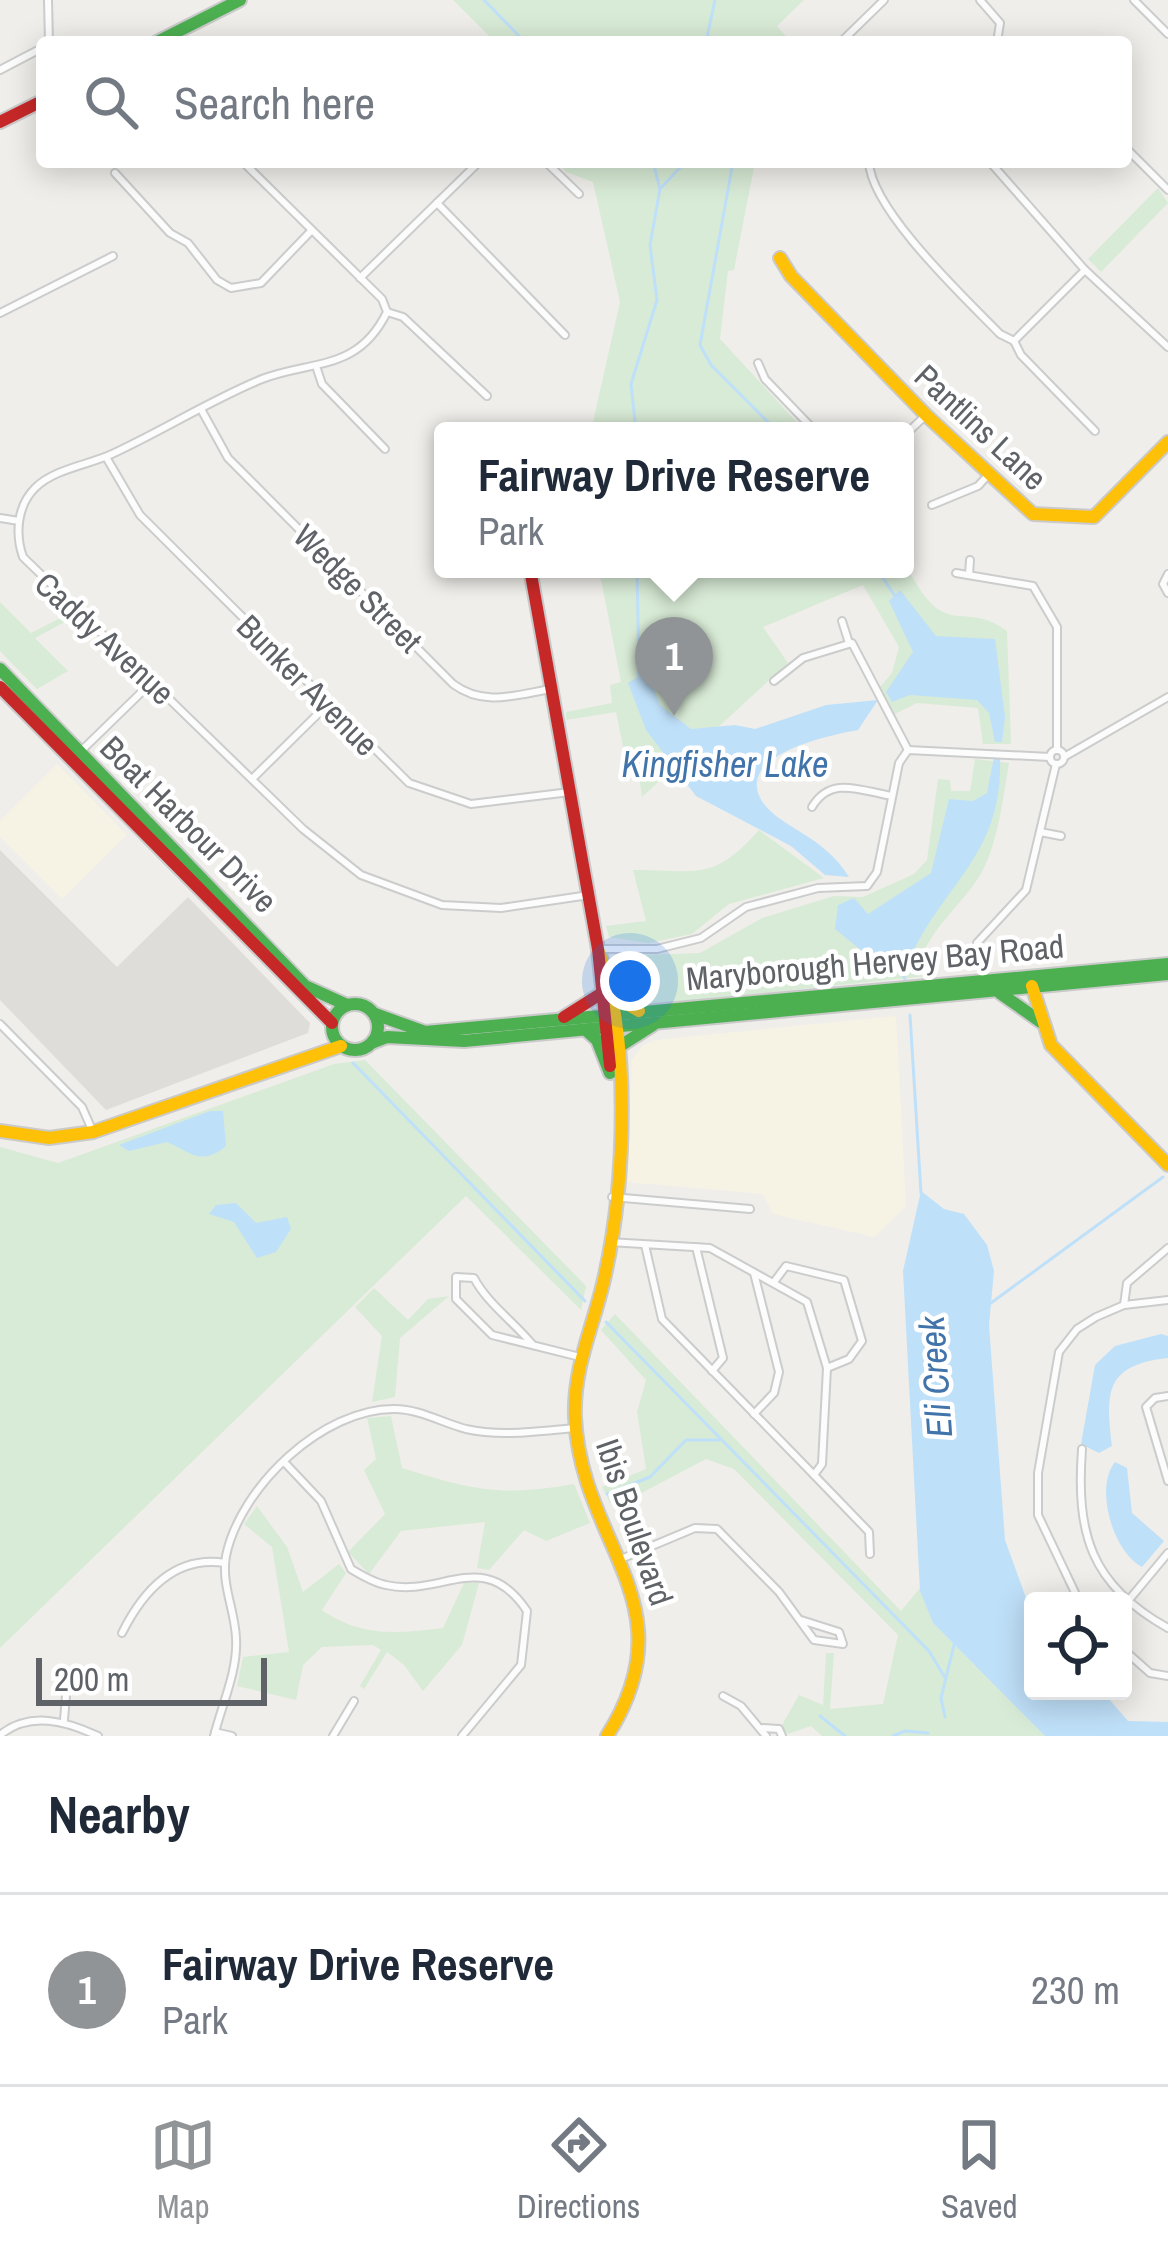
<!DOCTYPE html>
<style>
:root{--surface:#fff;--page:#f6f6f7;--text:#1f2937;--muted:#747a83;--line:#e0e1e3;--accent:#919496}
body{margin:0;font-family:"Archivo Narrow",sans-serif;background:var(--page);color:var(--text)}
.controls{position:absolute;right:36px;bottom:36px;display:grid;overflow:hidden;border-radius:12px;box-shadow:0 6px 30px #0003}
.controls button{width:108px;height:108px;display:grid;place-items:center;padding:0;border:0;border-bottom:3px solid var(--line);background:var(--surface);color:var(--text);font:60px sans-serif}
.scale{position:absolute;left:36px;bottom:30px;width:231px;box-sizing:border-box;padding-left:12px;border:6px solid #5f6368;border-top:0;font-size:33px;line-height:42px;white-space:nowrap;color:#5f6368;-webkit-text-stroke:9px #fff;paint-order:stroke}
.you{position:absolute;left:630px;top:981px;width:42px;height:42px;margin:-30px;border:9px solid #fff;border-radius:50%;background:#1a73e8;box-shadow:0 0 0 18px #1a73e833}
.badge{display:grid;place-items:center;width:78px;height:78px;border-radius:50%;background:var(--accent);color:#fff;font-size:39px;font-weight:700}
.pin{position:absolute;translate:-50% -99px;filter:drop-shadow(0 3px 6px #0008)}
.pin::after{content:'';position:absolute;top:63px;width:42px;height:36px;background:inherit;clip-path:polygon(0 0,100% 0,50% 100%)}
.popup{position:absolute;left:434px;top:422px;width:480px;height:156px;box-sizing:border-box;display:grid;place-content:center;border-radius:12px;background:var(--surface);filter:drop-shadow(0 3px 9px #0005);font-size:39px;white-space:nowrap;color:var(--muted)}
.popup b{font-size:45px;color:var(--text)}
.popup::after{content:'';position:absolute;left:50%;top:100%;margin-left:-24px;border:24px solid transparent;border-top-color:var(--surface)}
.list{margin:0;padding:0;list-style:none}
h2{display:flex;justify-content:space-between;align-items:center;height:156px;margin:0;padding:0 48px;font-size:51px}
h2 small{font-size:39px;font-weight:400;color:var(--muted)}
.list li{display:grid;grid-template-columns:78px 1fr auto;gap:36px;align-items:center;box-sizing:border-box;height:192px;padding:0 48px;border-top:3px solid var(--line)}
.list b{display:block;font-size:45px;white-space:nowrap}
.list p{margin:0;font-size:39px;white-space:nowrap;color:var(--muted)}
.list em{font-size:39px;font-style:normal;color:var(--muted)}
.icon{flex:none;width:66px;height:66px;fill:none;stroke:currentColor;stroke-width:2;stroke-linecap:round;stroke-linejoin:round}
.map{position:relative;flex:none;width:1168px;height:1736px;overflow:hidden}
.search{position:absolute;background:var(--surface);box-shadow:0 6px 30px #0003;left:36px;right:36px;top:36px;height:132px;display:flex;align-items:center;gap:30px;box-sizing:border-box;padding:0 42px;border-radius:12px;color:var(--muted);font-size:45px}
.sheet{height:348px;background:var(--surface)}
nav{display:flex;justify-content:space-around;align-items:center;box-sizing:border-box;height:168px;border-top:3px solid var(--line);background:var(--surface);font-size:33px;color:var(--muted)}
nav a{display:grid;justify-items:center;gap:6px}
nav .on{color:var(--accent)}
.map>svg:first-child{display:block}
.commercial{fill:#f7f3e4}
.industrial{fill:#dfddda}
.green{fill:#d8ebd6}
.water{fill:#bfe0f9}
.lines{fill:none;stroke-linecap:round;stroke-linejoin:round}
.stream{stroke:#bfe0f9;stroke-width:3}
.street-casing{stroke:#cbcccc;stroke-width:10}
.fast-casing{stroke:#cacacb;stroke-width:16}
.slow-casing{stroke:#cacacb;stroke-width:16}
.jam-casing{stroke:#cacacb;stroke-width:16}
.street{stroke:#fdfcfc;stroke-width:6}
.fast{stroke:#4caf50;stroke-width:12}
.slow{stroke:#ffc107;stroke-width:12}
.jam{stroke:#c62828;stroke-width:12}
.labels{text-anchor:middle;stroke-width:9;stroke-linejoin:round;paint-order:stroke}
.street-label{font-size:33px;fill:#5f6368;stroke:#fff}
.water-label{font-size:36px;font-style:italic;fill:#4174aa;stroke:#fff}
</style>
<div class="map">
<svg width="1168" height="1736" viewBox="0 0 1168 1736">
<rect width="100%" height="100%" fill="#efeeea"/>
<g class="commercial">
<polygon points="57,764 127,835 62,899 0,837 0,821"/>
<polygon points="896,1016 906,1206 874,1237 773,1214 763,1194 626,1182 632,1059 643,1046 655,1040"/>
</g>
<polygon class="industrial" points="0,850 117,967 188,897 310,1023 308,1033 106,1110 0,1000"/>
<g class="green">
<polygon points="453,0 804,0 777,26 791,42 495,42"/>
<polygon points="558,162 755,162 734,270 728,271 720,339 805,431 591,431 620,302 593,182 566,172"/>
<polygon points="1158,188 1168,203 1101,272 1088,259"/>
<path d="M905 563C946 646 961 597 1007 631L1011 744H983L978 708 917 703 895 714 879 688 892 673 899 647 863 585 763 627 788 663 642 797 636 755 625 756 616 712 566 720V712L612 703 610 685 621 682 599 569H905Z"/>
<polygon points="0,602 31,633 70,613 74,617 35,638 68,671 37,689 0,651"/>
<path d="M975 759 1009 763C1003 798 998 846 979 877 963 902 941 919 926 947L934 957 937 975 646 1005 631 1003 613 976 619 956 700 953 762 918 834 896 863 897 914 874 927 860 938 779 950 780 951 791H970Z"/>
<path d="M759 830 824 878 729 904 692 934 648 943 609 937 606 926 646 921 633 870C698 870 713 882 759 830Z"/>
<polygon points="365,1060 586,1286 581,1310 466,1196 0,1648 0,1147 58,1163 334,1064"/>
<polygon points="374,1288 408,1320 428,1299 449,1296 400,1338 395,1397 372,1402 382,1336 355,1307"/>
<polygon points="615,1314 901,1611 920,1588 933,1623 1046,1736 822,1736 811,1726 788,1734 781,1727 799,1695 823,1705 826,1653 834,1653 830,1709 883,1704 898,1635 734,1469 706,1459 613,1508 602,1487 646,1469 637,1412 646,1380 601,1330"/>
<path d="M391 1416 402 1468C472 1490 500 1497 574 1484L590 1523 546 1541 524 1530 489 1570 477 1568 485 1522 401 1531 369 1574 348 1552 385 1514 364 1470 376 1459 367 1418Z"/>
<path d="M257 1506 287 1547 303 1592 339 1564 346 1573 322 1610C360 1637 398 1634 443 1628L464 1583H479L462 1645 423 1691 404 1665 387 1652 364 1689 360 1686 381 1650 373 1645 322 1647 303 1665 296 1700 237 1686 243 1657 289 1652 272 1547 244 1524Z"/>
</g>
<g class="water">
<polygon points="900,590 936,636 995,639 1005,717 1002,742 995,742 989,713 977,700 910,695 892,702 886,692 913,652 889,601"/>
<path d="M647 671 660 705 691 729 735 725 755 729 826 705 878 700 858 730C831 735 729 755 764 804 783 829 823 835 849 877L825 875 791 846 696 796 646 730 628 683Z"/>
<path d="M994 757H1000C1003 853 949 878 912 954L867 955 835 929 838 905 854 898 868 914 931 873 949 799 973 801 987 793Z"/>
<path d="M210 1111H223L226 1146C201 1167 191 1152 167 1142L129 1151 119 1145Z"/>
<polygon points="921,1191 944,1209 964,1214 987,1245 994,1271 989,1325 1005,1540 1033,1617 1033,1691 1102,1691 1128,1721 1168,1722 1168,1736 1045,1736 933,1623 920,1591 903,1271"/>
<polygon points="236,1203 256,1223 287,1217 291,1229 276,1252 257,1258 234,1222 209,1214 216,1205"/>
<path d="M1161 1334 1168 1336V1358C1104 1365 1106 1393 1112 1446L1099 1453 1081 1444 1095 1365 1115 1346Z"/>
<path d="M1115 1462 1127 1468 1132 1513 1164 1541 1142 1567C1113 1552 1094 1488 1115 1462Z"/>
</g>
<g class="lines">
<g class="stream">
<polyline points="484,0 525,42"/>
<polyline points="706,42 715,0"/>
<polyline points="733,162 700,345 711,365 777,431"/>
<polyline points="662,187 685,162"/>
<polyline points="636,431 631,384 657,300 650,245 660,189 653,162"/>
<polyline points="637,569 639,675"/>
<polyline points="877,569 895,596"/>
<polyline points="896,955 906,982"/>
<polyline points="910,1015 921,1193"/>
<polyline points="353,1063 585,1301"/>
<polyline points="991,1303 1163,1177"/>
<polyline points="606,1322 929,1651 944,1676"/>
<polyline points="607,1494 650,1477 686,1440 719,1440"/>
<polyline points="820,1716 845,1736"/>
<polyline points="945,1717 941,1698 954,1645"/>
<polyline points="893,1736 905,1731 928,1733"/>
</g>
<defs>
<g id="street">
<polyline points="48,0 49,42"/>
<polyline points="980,0 1000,23 997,42"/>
<polyline points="1134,0 1168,34"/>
<polyline points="378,42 400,42"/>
<polyline points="841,42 884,0"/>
<polyline points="0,70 42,48"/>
<polyline points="1126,148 1168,190"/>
<path d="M243 162 382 299 387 312C358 372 311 360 262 379 211 400 162 431 112 454 88 465 54 469 35 488 17 506 15 534 23 557L303 829 361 875 442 905 501 908 589 895"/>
<polyline points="546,162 579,194"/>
<path d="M869 162C871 210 966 299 1000 334L1014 341 1085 270 990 162"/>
<polyline points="115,173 170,233 188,243 217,280 231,288 261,283 311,231"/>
<polyline points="437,203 565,335"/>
<polyline points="1085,270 1168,347"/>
<polyline points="360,278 479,162"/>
<polyline points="387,312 403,317 487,396"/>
<polyline points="0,313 113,256"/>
<polyline points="1014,341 1021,355 1095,431"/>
<polyline points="758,363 765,379 815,431"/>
<polyline points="317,369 322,384 385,449"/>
<path d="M202 411 228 458 453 684C484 707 515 695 551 689"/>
<polyline points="905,435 926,415"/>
<polyline points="106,457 140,515 409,783 471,804 570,792"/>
<polyline points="932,505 978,486 989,474"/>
<polyline points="0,518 19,521"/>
<polyline points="956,573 1033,586 1057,627 1057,750"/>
<polyline points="1168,574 1163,584 1168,593"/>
<polyline points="969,575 970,560"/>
<polyline points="842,621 849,643"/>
<polyline points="774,681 803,658 852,643 908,750"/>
<circle cx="1057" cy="757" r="7"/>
<polyline points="79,753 154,680"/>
<polyline points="1064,757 1168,697"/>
<polyline points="252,779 328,704"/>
<path d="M812 807C831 775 861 791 892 796"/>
<polyline points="1040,832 1061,836"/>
<polyline points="977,943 1026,890 1056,764"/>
<polyline points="598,949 657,949 701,938 746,907 818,888 867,886 877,872 899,763 908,750 1050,757"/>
<polyline points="0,1024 82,1107 93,1132"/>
<polyline points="612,1197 750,1209"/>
<polyline points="609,1242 710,1248 807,1302 827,1368 822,1464 814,1475 662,1319 645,1245"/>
<polyline points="696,1247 723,1358 712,1371"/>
<polyline points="754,1273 779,1372 774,1393 754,1414"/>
<polyline points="774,1282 786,1266 844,1280 862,1341 849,1359 827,1368"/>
<polyline points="1124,1305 1127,1283 1168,1248"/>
<path d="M532 1344C514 1322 487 1303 474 1278L456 1277V1299L492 1335 580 1357"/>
<polyline points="1168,1396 1155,1398 1146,1407 1168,1481"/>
<path d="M1082 1449C1076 1533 1090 1585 1168 1628"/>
<path d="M286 1464 321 1501 351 1569C361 1575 374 1583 386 1585 441 1598 484 1546 527 1611L521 1665 462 1736"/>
<polyline points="814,1475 869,1532 870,1554"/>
<polyline points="621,1559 695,1528 717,1529 779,1592 814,1640 843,1644 839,1632 801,1620"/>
<polyline points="1079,1601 1038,1515 1038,1473 1059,1352 1077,1329 1096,1317 1124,1305 1168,1300"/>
<polyline points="1123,1607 1168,1553"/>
<path d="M122 1633C143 1591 175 1555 225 1563"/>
<polyline points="1123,1649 1150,1673 1168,1676"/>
<polyline points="723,1696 741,1706 766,1736"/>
<polyline points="64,1720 67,1683"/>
<polyline points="763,1728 779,1729 782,1736"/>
<polyline points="215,1732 232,1736"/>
<path d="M0 1735C30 1711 66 1721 98 1736"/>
<path d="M214 1736C222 1704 238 1671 236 1638 235 1610 221 1585 226 1556 240 1487 323 1408 395 1409 419 1409 443 1423 466 1429 502 1437 539 1431 575 1428"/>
<polyline points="333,1736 354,1701"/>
</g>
<g id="fast">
<polyline points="157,42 240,0"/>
<polyline points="0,669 305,986 347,1005"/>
<polyline points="1000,993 1041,1022"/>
<circle cx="355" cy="1027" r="23"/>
<polyline points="375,1014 425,1032 1168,964"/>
<polyline points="586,1030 597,1040 610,1073"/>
<polyline points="374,1042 387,1037 464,1041 1168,974"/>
<polyline points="617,1048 653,1025"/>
</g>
<g id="slow">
<polyline points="780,258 791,276 926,415 1033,514 1094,517 1168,442"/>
<path d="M598 949C632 1035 625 1184 605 1275 595 1323 573 1366 575 1417 581 1546 691 1604 607 1736"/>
<polyline points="607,974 622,1001 639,1011"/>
<polyline points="1032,986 1051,1045 1168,1165"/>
<polyline points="0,1131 49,1138 93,1132 341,1046"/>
</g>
<g id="jam">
<polyline points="0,122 42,101"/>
<polyline points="530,569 598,949 610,1066"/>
<polyline points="0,687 332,1023"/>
<polyline points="564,1017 602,993"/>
</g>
</defs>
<use href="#street" class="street-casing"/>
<use href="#fast" class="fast-casing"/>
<use href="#slow" class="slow-casing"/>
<use href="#jam" class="jam-casing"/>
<use href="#street" class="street"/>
<use href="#fast" class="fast"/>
<use href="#slow" class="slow"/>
<use href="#jam" class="jam"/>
</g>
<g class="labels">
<g class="street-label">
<text transform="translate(981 427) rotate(43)" y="12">Pantlins Lane</text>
<text transform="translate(358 588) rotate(45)" y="12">Wedge Street</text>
<text transform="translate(105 638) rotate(43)" y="12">Caddy Avenue</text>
<text transform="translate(308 685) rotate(45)" y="12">Bunker Avenue</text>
<text transform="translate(189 824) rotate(45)" y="12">Boat Harbour Drive</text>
<text transform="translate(875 962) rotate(-5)" y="12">Maryborough Hervey Bay Road</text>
<text transform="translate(635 1522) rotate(71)" y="12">Ibis Boulevard</text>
</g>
<g class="water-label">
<text x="725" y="777">Kingfisher Lake</text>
<text transform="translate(935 1377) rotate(-94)" y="13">Eli Creek</text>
</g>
</g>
</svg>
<div class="controls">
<button><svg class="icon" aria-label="locate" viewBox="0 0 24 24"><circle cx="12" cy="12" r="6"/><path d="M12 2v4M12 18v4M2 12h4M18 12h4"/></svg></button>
</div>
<div class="scale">200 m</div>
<div class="you"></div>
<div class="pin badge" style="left:674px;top:716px">1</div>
<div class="popup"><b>Fairway Drive Reserve</b>Park</div>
<div class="search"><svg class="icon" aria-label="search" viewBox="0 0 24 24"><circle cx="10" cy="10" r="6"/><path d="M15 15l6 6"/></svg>Search here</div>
</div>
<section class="sheet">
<h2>Nearby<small></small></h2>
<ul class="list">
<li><span class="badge">1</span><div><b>Fairway Drive Reserve</b><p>Park</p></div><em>230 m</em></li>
</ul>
</section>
<nav>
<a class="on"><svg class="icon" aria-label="map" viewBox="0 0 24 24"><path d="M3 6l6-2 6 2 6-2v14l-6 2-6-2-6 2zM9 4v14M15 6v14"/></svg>Map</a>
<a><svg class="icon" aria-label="directions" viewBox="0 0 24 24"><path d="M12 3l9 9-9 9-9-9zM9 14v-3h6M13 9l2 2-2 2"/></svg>Directions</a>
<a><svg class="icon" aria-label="saved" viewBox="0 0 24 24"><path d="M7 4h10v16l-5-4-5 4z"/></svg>Saved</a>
</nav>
